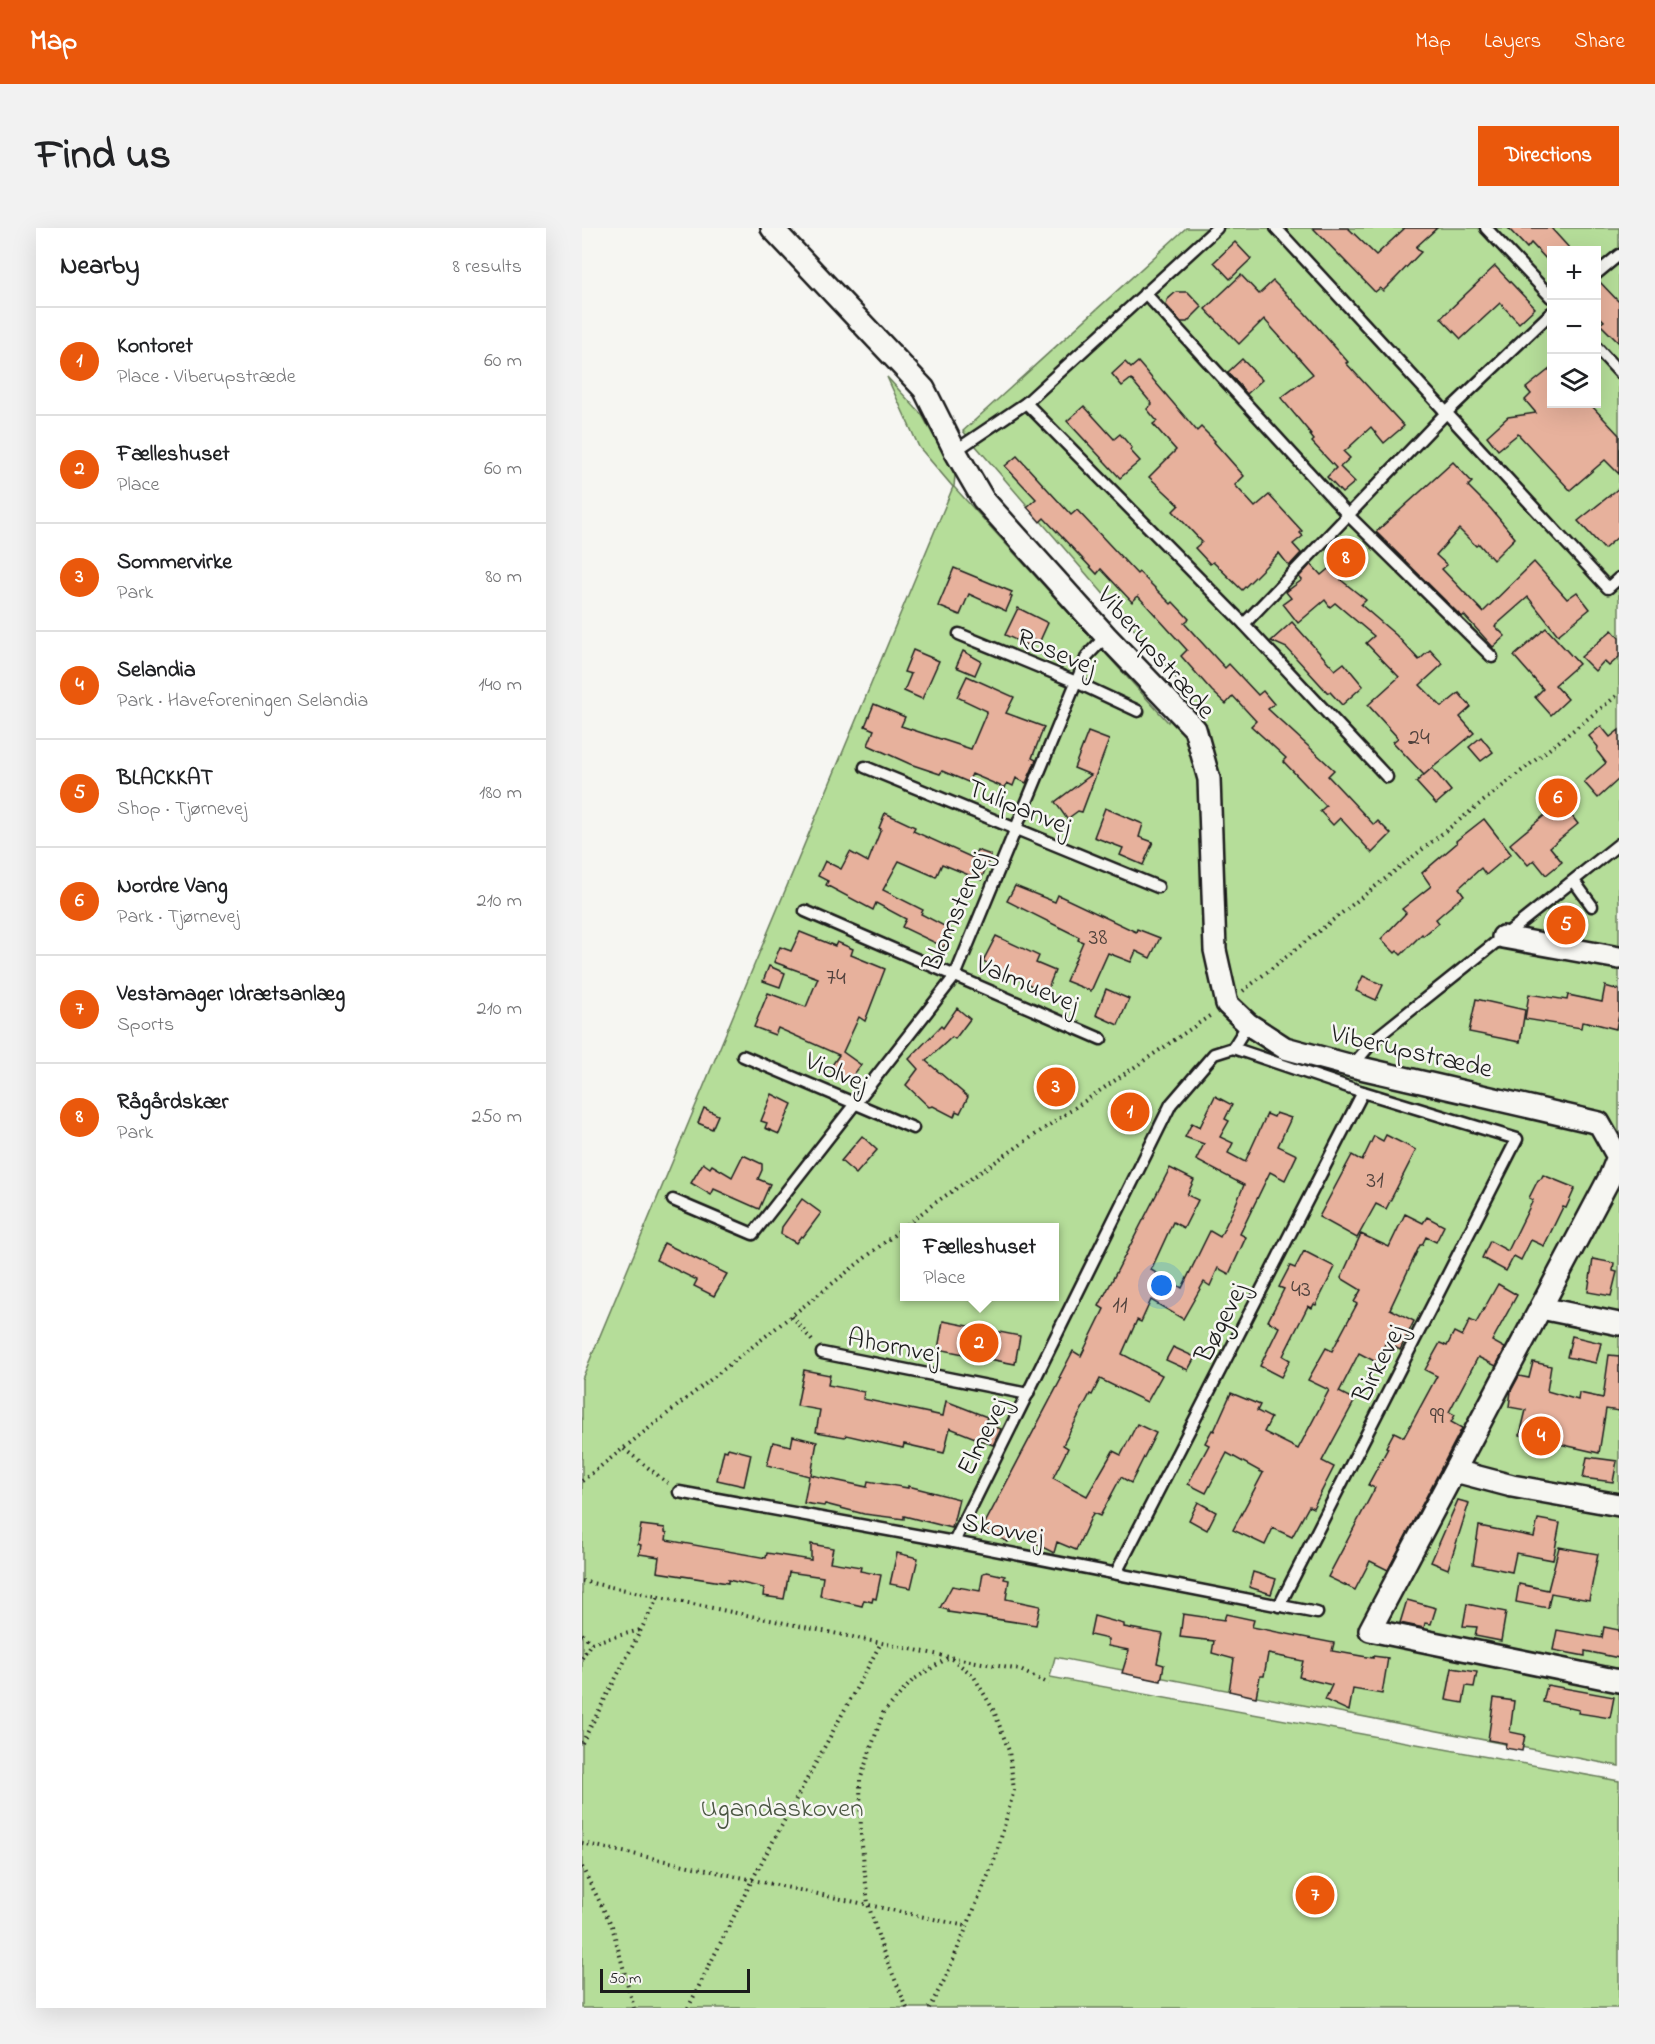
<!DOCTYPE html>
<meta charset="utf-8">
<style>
:root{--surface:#fff;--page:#f2f2f2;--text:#202124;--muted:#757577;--line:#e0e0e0;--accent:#ea580c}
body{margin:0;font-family:"Indie Flower",sans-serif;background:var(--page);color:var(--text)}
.controls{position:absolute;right:18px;top:18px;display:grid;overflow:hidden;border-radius:0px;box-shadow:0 6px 24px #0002}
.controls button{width:54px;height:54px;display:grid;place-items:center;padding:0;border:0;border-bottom:2px solid var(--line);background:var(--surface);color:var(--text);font:30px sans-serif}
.scale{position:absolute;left:18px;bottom:15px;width:150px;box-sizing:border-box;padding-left:6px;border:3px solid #1c1c1c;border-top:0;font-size:16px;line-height:21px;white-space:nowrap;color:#1c1c1c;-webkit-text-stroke:4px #f6f6f2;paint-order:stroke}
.you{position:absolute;left:580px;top:1058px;width:21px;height:21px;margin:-15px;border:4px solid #fff;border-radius:50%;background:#1a73e8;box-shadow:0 0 0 9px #1a73e833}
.badge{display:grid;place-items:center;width:39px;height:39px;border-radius:50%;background:var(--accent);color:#fff;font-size:20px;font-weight:700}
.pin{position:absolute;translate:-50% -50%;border:3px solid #fff;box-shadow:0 2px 6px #0006}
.popup{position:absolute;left:318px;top:995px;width:159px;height:78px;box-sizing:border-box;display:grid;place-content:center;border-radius:0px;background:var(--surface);filter:drop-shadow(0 2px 4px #0005);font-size:20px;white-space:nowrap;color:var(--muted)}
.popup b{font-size:22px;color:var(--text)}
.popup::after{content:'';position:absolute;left:50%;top:100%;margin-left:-12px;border:12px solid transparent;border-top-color:var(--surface)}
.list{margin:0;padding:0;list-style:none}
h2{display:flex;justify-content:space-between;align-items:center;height:78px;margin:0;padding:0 24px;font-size:26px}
h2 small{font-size:20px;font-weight:400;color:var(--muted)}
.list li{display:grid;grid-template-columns:39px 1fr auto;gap:18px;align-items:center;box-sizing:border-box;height:108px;padding:0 24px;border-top:2px solid var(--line)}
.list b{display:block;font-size:22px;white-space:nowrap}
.list p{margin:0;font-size:20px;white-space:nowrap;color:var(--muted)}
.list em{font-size:20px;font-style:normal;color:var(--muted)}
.icon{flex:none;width:33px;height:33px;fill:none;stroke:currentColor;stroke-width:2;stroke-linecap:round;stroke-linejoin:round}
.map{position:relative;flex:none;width:1037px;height:1780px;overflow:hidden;border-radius:0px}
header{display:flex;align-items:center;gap:36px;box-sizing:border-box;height:84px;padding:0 30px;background:var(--accent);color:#fff}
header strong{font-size:28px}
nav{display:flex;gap:33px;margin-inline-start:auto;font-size:21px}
.intro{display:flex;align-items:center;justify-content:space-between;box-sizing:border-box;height:144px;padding:0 36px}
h1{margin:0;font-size:42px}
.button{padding:15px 27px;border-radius:0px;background:var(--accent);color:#fff;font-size:21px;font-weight:700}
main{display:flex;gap:36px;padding:0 36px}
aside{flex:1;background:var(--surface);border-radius:0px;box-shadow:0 6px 24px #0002}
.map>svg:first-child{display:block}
.green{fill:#b5dd99;stroke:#687c5a;stroke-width:1.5;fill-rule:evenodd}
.building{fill:#e7b19c;stroke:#1c1c1c;stroke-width:1.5}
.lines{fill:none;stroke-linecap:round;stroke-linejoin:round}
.service-casing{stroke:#1c1c1c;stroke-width:15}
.minor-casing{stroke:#1c1c1c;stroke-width:26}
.path{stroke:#1c1c1c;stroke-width:4;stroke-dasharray:1.5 4.5;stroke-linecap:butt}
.service{stroke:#f6f6f2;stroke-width:10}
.minor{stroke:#f6f6f2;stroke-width:21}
.labels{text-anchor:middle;stroke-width:5;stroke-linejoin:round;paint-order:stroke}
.number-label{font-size:24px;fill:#4f413c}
.street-label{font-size:27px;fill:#1c1c1c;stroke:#f6f6f2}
.park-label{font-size:27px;fill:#4a5642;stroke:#f6f6f2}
</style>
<header>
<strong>Map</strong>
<nav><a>Map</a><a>Layers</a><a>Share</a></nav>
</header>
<div class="intro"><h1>Find us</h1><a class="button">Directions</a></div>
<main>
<aside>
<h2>Nearby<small>8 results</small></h2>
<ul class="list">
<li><span class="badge">1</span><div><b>Kontoret</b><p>Place · Viberupstræde</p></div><em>60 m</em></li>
<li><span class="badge">2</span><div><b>Fælleshuset</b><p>Place</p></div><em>60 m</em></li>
<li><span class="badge">3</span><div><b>Sommervirke</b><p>Park</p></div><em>80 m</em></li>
<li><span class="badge">4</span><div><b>Selandia</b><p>Park · Haveforeningen Selandia</p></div><em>140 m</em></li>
<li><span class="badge">5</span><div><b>BLACKKAT</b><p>Shop · Tjørnevej</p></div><em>180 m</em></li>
<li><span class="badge">6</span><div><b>Nordre Vang</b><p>Park · Tjørnevej</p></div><em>210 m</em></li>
<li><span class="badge">7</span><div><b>Vestamager Idrætsanlæg</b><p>Sports</p></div><em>210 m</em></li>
<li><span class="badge">8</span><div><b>Rågårdskær</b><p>Park</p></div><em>250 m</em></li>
</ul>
</aside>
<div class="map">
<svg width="1037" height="1780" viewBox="0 0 1037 1780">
<rect width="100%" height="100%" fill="#f6f6f2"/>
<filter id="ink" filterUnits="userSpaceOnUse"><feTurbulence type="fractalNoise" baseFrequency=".0167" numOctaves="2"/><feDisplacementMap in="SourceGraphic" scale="12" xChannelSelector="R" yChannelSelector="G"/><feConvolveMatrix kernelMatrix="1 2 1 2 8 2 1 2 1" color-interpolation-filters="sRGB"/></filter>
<g filter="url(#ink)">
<path class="green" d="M604 0H1037V1538L473 1429 468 1449 1037 1553V1780H0V1151L371 259 337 219 305 149 340 187 373 247 372 259 586 494 600 457 381 203ZM969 22H1014V176H969ZM322 1000H472V1068H322Z"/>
<g class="building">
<polygon points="731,0 766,0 794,27 823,0 855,0 834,19 839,24 814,50 801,63 798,60 793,64"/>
<polygon points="926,0 969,0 989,22 969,22 969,36 949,15 945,20"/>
<polygon points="653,14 669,31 648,51 632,34"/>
<polygon points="913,38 953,80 937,95 918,75 879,111 859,90"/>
<polygon points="659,47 677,66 691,53 723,85 766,134 764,135 822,198 802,215 789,199 762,224 768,230 758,239 773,254 760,265 745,249 754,240 730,214 732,212 728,207 729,206 699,170 731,146 682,91 657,116 623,81"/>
<polygon points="1014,53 1017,53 1037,74 1037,115 1018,96 1022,93 1014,85"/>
<polygon points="594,64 606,64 620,79 605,94 599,94 584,77 585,72"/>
<polygon points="660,131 680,152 665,166 646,144"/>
<polygon points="543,134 549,140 556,134 615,203 619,199 633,213 632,214 662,248 653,257 673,279 687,267 720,303 718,305 721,308 711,316 719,325 707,338 697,325 660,362 631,334 628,336 613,320 620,314 591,283 597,277 567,249 594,222 571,196 575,193 565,181 570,176 549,151 540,158 530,146"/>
<polygon points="969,140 969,176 1008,176 1037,207 1037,246 1023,232 988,262 936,206 916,222 905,208 926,189 954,185 943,172 949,166 944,160"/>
<polygon points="502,178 532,211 538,206 550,220 548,222 558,233 538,250 485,193"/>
<polygon points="435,228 489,287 495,282 555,346 557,344 589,376 591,374 607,391 602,395 643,440 647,436 676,467 681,463 692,476 686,481 752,542 746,548 792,597 796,593 809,606 790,625 758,590 751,597 738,583 744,578 701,533 704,530 669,498 674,493 651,468 644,476 630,463 599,428 605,422 556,368 550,374 519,341 515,346 462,290 458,294 445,279 454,271 423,238"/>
<polygon points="871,234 890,254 886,258 909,281 933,310 911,332 897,316 894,318 877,301 854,327 865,337 860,341 901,384 952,334 985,371 995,364 1008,381 976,407 946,369 913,398 923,408 911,419 882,387 880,389 794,304"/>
<polygon points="1037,260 1037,308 1022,321 996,293"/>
<polygon points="757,332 768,345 759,352 784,372 779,377 814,407 837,432 848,422 861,436 838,457 859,478 861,478 877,465 889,479 878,489 892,505 842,547 811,514 816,510 786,477 817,449 784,415 792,408 753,375 748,379 743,372 716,395 701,376 709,370 704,364 720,352 717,349 729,336 739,347"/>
<polygon points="372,340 430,364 428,368 430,369 424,383 387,366 378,387 356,378"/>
<polygon points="436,380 466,395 457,415 452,412 449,419 423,407"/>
<polygon points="710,394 753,442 762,435 781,458 760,477 748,464 746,465 705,420 689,413"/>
<polygon points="964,400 997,436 973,457 986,471 969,487 953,469 961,461 932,428"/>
<polygon points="1030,402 1037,410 1037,429 1027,438 1022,433 1013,443 999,429"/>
<polygon points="331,422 357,433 340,471 322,463 329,446 322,444"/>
<polygon points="381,423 399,433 393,447 374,439"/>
<polygon points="385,448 432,469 424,485 462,499 450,530 454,532 444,555 434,550 431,558 425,555 423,560 390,546 386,554 360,543 358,546 328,536 286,517 292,502 283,498 292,476 323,489 319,498 389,521 405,483 375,469"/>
<polygon points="1019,498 1028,509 1037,502 1037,551 1016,570 1002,554 1024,535 1015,523 1016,519 1007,508"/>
<polygon points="506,504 527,512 500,584 496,583 485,591 473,574 509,547 492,540"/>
<polygon points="899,509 911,524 899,533 887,519"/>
<polygon points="850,540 869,563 854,576 834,554"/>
<polygon points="983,579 996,596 968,619 980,634 964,647 952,632 946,637 928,616 970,581 975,586"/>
<polygon points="523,580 561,596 557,609 571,614 561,637 538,627 541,620 512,609"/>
<polygon points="303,585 333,599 331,603 391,630 395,622 409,627 399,652 360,636 354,649 317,633 301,662 341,682 339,686 370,702 362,719 320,699 324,691 294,675 291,682 244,657 246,653 236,648 243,633 259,641 268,624 286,634 299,601 297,600"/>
<polygon points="902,591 929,626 904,647 899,640 877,660 882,667 854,691 857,695 841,708 840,706 819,727 815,723 813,725 799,711 824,685 820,681 849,658 840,645 875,615 874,613"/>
<polygon points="433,658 473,674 476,667 554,704 555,701 578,710 568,730 554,723 549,734 526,725 509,763 484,753 501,714 496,712 497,709 425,673"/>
<polygon points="218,704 253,718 255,714 271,721 269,727 303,741 283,793 277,789 261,824 279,837 266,854 248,840 257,827 196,800 193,807 172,799 186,765 224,779 236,750 192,734 198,719 209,723"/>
<polygon points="414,708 457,728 454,735 473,743 464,765 401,733"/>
<polygon points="187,738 203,745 198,759 181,753"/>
<polygon points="781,748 801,757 794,772 774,763"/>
<polygon points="1023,758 1037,762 1037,787 1034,801 1006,794 1006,795 1000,794 999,800 943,791 947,766 985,772 986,767 1020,774"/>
<polygon points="524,761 547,771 536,797 514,787"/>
<polygon points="894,771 943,782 938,814 887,804"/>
<polygon points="375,780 388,791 373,811 370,809 344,833 386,869 378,885 374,883 372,889 351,878 347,879 324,857 336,841 327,831 359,798 361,800"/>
<polygon points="190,866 210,876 197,906 183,900 185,895 179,893"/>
<polygon points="633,868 650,877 643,891 647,893 638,909 651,915 646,925 663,934 685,886 692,889 694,885 709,890 696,918 715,927 703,952 688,944 658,1006 664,1009 647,1046 636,1040 628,1058 622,1054 601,1091 569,1072 559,1094 555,1092 540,1126 580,1147 565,1174 518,1151 510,1167 508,1166 481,1217 486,1220 471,1250 505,1268 531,1223 539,1227 555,1196 574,1205 549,1255 539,1249 518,1288 511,1285 494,1322 475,1314 472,1325 431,1304 426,1314 400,1301 479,1151 477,1150 491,1123 499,1128 522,1081 517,1078 588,940 612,952 605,967 616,972 602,1000 591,994 569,1042 600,1060 628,1003 638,1009 653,978 662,957 614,932 622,916 603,909 610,895 618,899"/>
<polygon points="122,880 136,887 130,901 116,895"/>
<polygon points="804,907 834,922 804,981 794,976 775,1010 737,989 770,927 780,933 792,908 801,913"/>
<polygon points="280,908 295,922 274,946 259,933"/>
<polygon points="161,927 180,936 180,942 176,951 188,956 177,981 132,961 129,967 109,955 121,935 128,940 130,937 150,949"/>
<polygon points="961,947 993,960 984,980 981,979 962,1018 949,1012 939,1032 932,1028 924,1043 900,1030 908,1013 926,1023 951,972 947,970 956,952 959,951"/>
<polygon points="220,971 239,985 221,1009 219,1008 214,1015 199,1006 200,999"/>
<polygon points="823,986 841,995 845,989 862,998 854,1014 844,1009 840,1017 838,1017 808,1081 832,1093 818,1122 804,1114 794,1134 777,1125 757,1164 773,1172 740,1233 752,1239 731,1280 727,1278 710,1309 691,1300 683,1317 651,1302 681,1245 645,1225 624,1265 606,1256 627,1217 623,1215 630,1202 632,1203 649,1165 678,1177 675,1183 689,1190 682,1204 716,1221 747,1162 726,1152 744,1120 750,1123 775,1076 772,1074 779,1062 759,1050 779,1006 807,1019"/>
<polygon points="82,1015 145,1046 132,1068 112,1058 115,1052 74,1032"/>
<polygon points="722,1023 753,1039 734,1077 732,1076 730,1080 726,1078 701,1128 708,1132 699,1149 678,1138 697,1099 686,1093 702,1061 697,1059 708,1038 713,1040"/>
<polygon points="1011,1031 1032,1035 1031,1043 1035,1044 1029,1068 1006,1064"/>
<polygon points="916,1056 935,1067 910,1113 923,1120 914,1138 896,1129 867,1184 873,1187 869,1194 880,1200 806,1342 788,1333 773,1362 746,1349 793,1260 786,1257 806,1220 804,1219 812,1204 822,1209 855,1148 843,1142 858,1115 865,1118 872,1104 880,1108 888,1092 894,1095"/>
<polygon points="361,1093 438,1108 433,1136 356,1121"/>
<polygon points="990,1108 1019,1115 1014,1135 985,1129"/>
<polygon points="591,1119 613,1129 606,1142 584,1132"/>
<polygon points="1027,1127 1037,1128 1037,1183 1024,1181 1017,1225 938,1207 944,1182 927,1179 929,1163 937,1148 947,1150 951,1134 969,1138 965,1163 996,1172 997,1165 1021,1170"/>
<polygon points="222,1142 248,1147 246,1157 282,1164 281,1171 361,1188 364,1173 405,1189 403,1195 419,1201 411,1217 368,1200 362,1225 322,1216 321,1220 264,1207 263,1209 234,1204 238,1182 215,1178"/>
<polygon points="211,1208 235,1214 229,1247 285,1259 286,1253 326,1260 326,1258 377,1271 370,1300 322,1288 322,1291 282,1286 243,1276 242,1278 222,1275 227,1248 185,1237 191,1214 209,1218"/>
<polygon points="146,1220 169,1226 162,1258 135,1252 142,1222 145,1223"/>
<polygon points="1005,1229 1035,1233 1031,1254 1001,1250"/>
<polygon points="876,1272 887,1275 866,1341 849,1334"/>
<polygon points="616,1274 634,1284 625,1302 607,1292"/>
<polygon points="956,1291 978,1295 971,1332 934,1325 930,1344 891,1336 897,1298 952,1309"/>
<polygon points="59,1297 83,1300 83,1304 85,1305 84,1312 184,1330 185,1325 229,1332 229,1316 251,1320 248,1334 279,1339 278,1343 299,1347 294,1371 291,1370 290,1374 282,1372 280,1378 238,1368 241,1349 207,1344 202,1371 181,1368 182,1360 146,1352 146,1355 75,1344 77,1329 57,1326 59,1317 56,1316"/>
<polygon points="977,1319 1016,1326 1007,1372 969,1365 966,1380 934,1374 937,1356 966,1362"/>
<polygon points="315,1325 336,1330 329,1360 308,1356"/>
<polygon points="405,1344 423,1348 422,1351 427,1352 424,1371 458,1378 454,1397 366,1384 366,1382 358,1380 370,1358 398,1363 401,1345"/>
<polygon points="671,1344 694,1351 689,1366 667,1359"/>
<polygon points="825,1372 854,1380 849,1396 843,1395 842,1400 818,1395"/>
<polygon points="885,1376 924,1384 919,1413 893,1408 895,1399 881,1398"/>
<polygon points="601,1386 642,1392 644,1386 672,1392 670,1399 752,1415 750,1423 791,1430 791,1428 806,1430 800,1466 771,1461 767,1483 743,1472 750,1457 717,1449 721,1433 686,1426 682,1448 678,1448 674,1469 647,1463 652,1431 630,1425 632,1413 598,1409"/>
<polygon points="512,1388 542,1396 542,1399 581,1406 575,1435 582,1437 579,1453 540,1445 547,1422 526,1418 526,1411 508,1407"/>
<polygon points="1022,1399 1037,1402 1037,1430 1003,1423 1003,1428 971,1422 975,1402 1020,1410"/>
<polygon points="870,1440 895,1444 892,1459 884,1458 881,1475 864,1472"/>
<polygon points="965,1457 1032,1469 1028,1490 996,1485 997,1482 961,1474"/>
<polygon points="912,1470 932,1473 928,1504 943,1507 940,1523 923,1520 924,1515 906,1512"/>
</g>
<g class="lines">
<defs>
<g id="service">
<polyline points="694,0 1026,360 1037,350"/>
<polyline points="904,0 969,69"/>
<polyline points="1014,46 1037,27"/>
<polyline points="563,65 766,287 910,429"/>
<polyline points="1014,119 1037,144"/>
<polyline points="444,175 662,396 864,185 969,85"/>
<polyline points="373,223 444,175 635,0"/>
<polyline points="662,396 805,549"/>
<polyline points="377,406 494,454 556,483"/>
<polyline points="283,539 576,659"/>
<polyline points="992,653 1010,678"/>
<polyline points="223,683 519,811"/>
<polyline points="651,820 781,864 935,911 697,1378"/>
<polyline points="651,820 666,796"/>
<polyline points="161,828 331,900"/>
<polyline points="770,838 794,810 1037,616"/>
<polyline points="91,972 171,1006 373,748 505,428 524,408"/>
<polyline points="240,1125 446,1166"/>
<polyline points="97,1264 372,1314 735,1385"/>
<polyline points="372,1314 589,876 632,826 651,820"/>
<polyline points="534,1345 781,864"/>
</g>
<g id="minor">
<polyline points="190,0 342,161 373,223 401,271 524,408 613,501 627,551 633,722 645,776 666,796 703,820 770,838 1017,895 1036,929 1028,949 788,1402 1037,1453"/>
<polyline points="921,709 1037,730"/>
<polyline points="959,1080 1037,1096"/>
<polyline points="873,1243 930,1258 1037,1277"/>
</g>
</defs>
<use href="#service" class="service-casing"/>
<use href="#minor" class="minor-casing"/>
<g class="path">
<polyline points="661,763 1037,466"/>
<polyline points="210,1088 232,1115"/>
<polyline points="42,1221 87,1256"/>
<polyline points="0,1253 350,977 629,787"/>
<polyline points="0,1353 367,1429 391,1447 412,1483 427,1523 432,1562 414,1628 364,1749 347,1780"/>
<polyline points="0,1406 9,1415"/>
<polyline points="0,1430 9,1415 58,1402"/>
<polyline points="0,1515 76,1369"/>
<polyline points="0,1615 384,1698"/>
<polyline points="0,1639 30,1698 52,1780"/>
<polyline points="106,1780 170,1652 299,1415"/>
<polyline points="325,1780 301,1723 286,1676 279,1607 278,1552 301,1485 331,1452 367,1429 438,1442 467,1456"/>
</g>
<use href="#service" class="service"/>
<use href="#minor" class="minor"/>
</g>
</g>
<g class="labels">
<g class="number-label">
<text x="837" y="516">24</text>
<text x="516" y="716">38</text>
<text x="254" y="756">74</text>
<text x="793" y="959">31</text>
<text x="719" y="1068">43</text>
<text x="538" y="1084">11</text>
<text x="855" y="1195">99</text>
</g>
<g class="street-label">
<text transform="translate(475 423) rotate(23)" y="9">Rosevej</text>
<text transform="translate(575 424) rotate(49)" y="9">Viberupstræde</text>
<text transform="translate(438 578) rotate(22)" y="9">Tulipanvej</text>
<text transform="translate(373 683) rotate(-66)" y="9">Blomstervej</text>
<text transform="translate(446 755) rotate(23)" y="9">Valmuevej</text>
<text transform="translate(830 822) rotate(13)" y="9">Viberupstræde</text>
<text transform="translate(255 843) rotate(23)" y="9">Violvej</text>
<text transform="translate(638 1094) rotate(-63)" y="9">Bøgevej</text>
<text transform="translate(312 1117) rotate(11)" y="9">Ahornvej</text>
<text transform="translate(796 1135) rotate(-63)" y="9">Birkevej</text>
<text transform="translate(400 1208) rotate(-63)" y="9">Elmevej</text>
<text transform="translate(421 1300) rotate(11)" y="9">Skovvej</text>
</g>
<g class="park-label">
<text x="200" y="1588">Ugandaskoven</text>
</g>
</g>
</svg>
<div class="controls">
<button>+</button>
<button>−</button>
<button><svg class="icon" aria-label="layers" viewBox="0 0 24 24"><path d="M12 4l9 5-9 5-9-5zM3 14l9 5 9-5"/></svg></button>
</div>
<div class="scale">50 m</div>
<div class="you"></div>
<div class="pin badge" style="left:548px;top:884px">1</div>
<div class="pin badge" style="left:397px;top:1115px">2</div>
<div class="popup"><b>Fælleshuset</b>Place</div>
<div class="pin badge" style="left:474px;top:859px">3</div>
<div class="pin badge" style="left:959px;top:1208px">4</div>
<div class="pin badge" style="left:984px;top:697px">5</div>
<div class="pin badge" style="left:976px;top:570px">6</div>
<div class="pin badge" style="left:733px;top:1667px">7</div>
<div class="pin badge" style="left:764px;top:330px">8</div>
</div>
</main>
